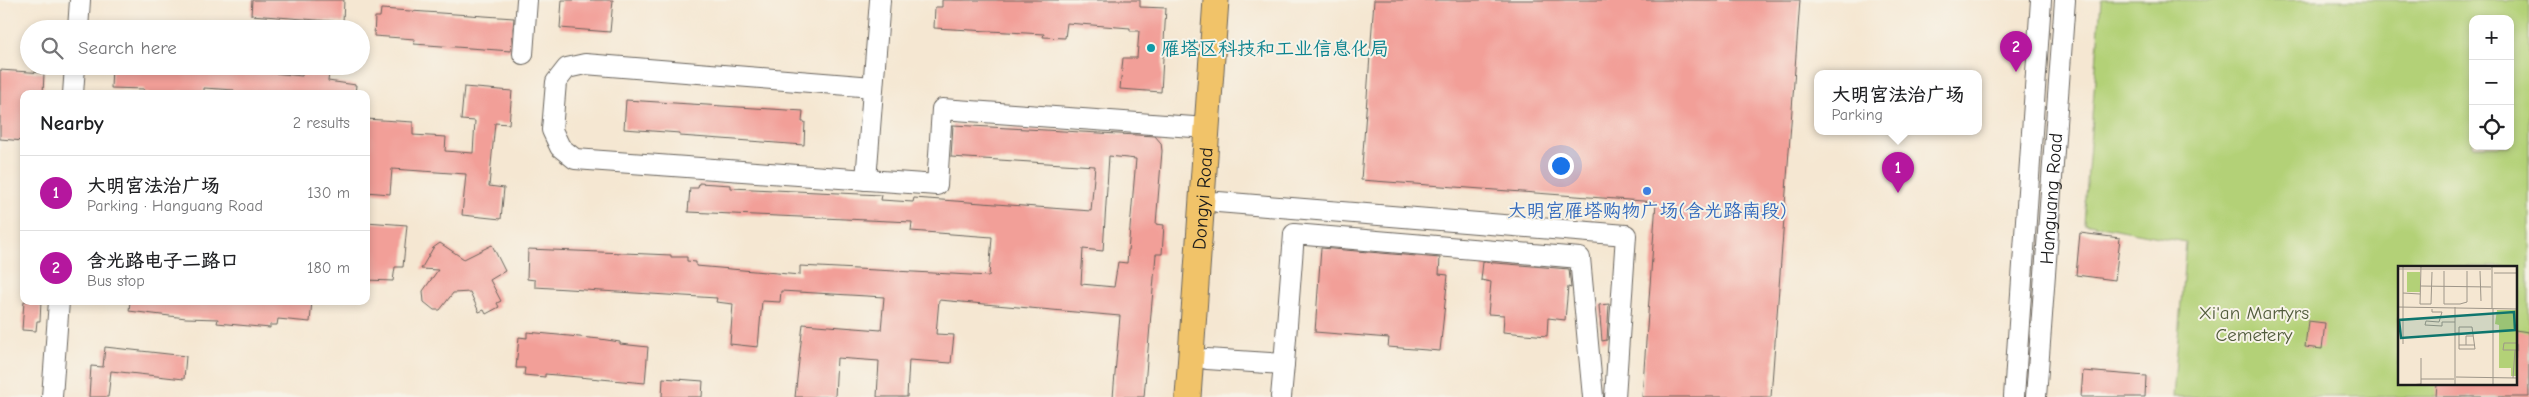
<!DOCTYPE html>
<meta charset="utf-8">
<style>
:root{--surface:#fff;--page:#f2f2f2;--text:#202124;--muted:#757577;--line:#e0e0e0;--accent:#b5179e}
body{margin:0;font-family:"Comic Neue","LXGW WenKai TC",sans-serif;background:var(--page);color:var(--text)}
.controls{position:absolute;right:15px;top:15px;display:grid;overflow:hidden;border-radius:10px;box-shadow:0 2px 8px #0003}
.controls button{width:45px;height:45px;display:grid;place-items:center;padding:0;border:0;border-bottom:1px solid var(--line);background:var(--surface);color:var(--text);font:25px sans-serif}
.you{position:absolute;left:1560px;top:165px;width:18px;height:18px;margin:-12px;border:4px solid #fff;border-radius:50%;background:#1a73e8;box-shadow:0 0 0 8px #1a73e833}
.badge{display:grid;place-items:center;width:32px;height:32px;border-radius:50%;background:var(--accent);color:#fff;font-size:16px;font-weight:700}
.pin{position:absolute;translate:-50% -41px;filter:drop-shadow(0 1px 2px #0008)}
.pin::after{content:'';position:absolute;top:26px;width:18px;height:15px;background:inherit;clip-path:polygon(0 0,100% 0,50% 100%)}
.popup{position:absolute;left:1814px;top:70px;width:168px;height:65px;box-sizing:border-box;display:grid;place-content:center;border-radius:10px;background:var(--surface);filter:drop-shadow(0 1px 4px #0005);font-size:16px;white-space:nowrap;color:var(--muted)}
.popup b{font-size:19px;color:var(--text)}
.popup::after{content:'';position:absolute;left:50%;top:100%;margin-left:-10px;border:10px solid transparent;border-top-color:var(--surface)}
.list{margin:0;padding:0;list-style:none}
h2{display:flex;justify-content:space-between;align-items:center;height:65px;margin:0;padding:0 20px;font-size:21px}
h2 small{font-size:16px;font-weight:400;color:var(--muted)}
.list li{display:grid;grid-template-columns:32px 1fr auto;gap:15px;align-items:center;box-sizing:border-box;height:75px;padding:0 20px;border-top:1px solid var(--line)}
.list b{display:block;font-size:19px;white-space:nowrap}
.list p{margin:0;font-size:16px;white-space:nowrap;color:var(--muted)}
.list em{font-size:16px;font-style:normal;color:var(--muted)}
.icon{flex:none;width:28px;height:28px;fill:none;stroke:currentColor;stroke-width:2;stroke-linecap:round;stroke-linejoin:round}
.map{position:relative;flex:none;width:2529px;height:397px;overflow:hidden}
.search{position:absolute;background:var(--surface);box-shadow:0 2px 8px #0003;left:20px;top:20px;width:350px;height:55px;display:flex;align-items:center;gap:12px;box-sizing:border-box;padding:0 18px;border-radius:28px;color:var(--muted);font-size:19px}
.panel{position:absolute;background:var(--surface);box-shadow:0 2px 8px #0003;left:20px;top:90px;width:350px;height:215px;border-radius:10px}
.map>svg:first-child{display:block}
.green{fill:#b3d177;stroke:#68764a;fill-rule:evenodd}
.building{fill:#f29f98;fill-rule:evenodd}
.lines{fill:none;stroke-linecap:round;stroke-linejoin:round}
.minor-casing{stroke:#68635c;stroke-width:22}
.major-casing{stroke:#68635c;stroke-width:27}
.minor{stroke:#fff;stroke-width:20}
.major{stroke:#f1c369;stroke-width:25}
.culture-dot{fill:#0f9aa8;stroke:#f7f3e8;stroke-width:2}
.shop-dot{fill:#3f7fe0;stroke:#f7f3e8;stroke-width:2}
.labels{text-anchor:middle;stroke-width:4;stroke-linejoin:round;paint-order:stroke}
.culture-label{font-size:19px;fill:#0d838f;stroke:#f7f3e8;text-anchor:start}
.street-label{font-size:19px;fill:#1c1c1c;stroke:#f7f3e8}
.shop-label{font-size:19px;fill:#366cbe;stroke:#f7f3e8}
.park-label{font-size:19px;fill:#515b3c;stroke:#f7f3e8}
.inset-road{fill:none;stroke:#9e9689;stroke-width:1}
.view{fill:#0f766e;fill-opacity:0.15;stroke:#0f766e;stroke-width:2.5}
.inset-edge{fill:none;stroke:#1c1c1c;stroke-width:2.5}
</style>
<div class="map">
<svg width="2529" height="397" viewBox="0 0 2529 397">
<rect width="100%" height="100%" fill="#f7f3e8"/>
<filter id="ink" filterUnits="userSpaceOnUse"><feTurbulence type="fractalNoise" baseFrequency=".02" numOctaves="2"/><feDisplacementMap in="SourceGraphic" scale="10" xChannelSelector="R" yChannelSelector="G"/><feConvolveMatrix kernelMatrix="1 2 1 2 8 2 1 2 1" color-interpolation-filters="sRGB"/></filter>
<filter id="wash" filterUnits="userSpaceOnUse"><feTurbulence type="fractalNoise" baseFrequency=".0096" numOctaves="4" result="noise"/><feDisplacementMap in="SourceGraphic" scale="20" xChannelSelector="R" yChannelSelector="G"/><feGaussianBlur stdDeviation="1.12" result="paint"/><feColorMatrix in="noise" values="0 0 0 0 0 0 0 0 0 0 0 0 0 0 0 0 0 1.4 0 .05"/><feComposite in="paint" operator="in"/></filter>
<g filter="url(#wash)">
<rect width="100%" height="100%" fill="#f5e7d2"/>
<path class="green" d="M2101 0H2529V397H2173L2186 242 2084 223ZM2473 19H2510V146H2473ZM2399 267H2515V383H2399Z"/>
<g id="blocks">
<g class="building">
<polygon points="252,0 344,0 343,22 251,15"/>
<polygon points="562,0 613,0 610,32 560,28"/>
<polygon points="942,0 1140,0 1140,7 1166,8 1161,92 1120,89 1123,58 1137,58 1139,31 1130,31 1130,28 1067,23 1065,38 1043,37 1044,34 934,28 935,7 942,7"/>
<polygon points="1374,0 1800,0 1771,397 1642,397 1656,202 1361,180"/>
<polygon points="381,9 514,18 511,51 414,44 415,39 374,36 375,17 380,17"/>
<polygon points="112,66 256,66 255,71 302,76 303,66 330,66 328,81 356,85 355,94 234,94 234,90 204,88 204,92 178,91 178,94 151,94 144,92 144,89 111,88"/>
<polygon points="0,70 44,73 43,94 24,94 24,141 0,139"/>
<polygon points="464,87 512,91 509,124 495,123 489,186 504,188 501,219 462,215 466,174 392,169 390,194 366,192 366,119 413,122 413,135 446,137 445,151 473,153 475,121 461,120"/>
<polygon points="626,100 803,111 802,122 805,122 804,145 680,136 680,133 624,129"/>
<path d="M953 125 1155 136 1161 143 1162 151 1156 224 1164 225 1162 254H1156L1144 397H1113L1120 316 939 300 936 334 954 335 951 363 909 360 907 397H877L879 361 837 358 835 397H795L803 324 881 330 884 297 781 291 780 302 762 301 758 347 730 344 733 304 716 302 717 298 535 287V280L527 279 528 249 671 255V257H687V261L696 262V266L800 275V266L989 276 992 237 911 231 912 222 688 212 690 188H698L699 183 731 185V188L882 195 881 200 913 202 914 198 1091 211 1095 166 951 157ZM1109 156 1136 159 1127 263 1118 262 1114 287 1081 284 1083 249 1103 251Z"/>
<polygon points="366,222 407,225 403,267 395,267 393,281 366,280"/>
<polygon points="2080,233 2120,238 2115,280 2076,275"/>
<polygon points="440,243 464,259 492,245 505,271 490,280 501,301 497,303 499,307 486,314 484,310 479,312 470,292 453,293 440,310 434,310 424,302 423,291 438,270 421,269 433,248"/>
<polygon points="1321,248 1440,258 1439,274 1448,275 1440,351 1388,347 1389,338 1315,332"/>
<polygon points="1483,262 1569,269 1571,288 1568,287 1565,320 1548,318 1547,336 1503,332 1504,315 1488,314 1491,282 1481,280"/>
<polygon points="24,301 41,301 40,321 37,321 36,331 22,330"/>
<polygon points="130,301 312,301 310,322 278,319 277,325 270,325 270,328 217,323 218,319 186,318 129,311"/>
<polygon points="1609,304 1607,340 1602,341 1599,305"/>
<polygon points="2308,321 2325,323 2322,349 2305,347"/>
<polygon points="2515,330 2529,332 2529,397 2436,397 2437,383 2515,383"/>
<polygon points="527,332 600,339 620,342 620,344 648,347 645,383 545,374 545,377 524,375 525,368 516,368 519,337 527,338"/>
<polygon points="105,347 186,356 184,379 111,371 108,397 89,397 91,366 103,367"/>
<polygon points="2083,371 2146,376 2145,397 2081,397"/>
<polygon points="663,378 703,381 702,397 662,397"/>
</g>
</g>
</g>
<g filter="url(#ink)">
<use href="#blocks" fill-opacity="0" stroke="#68635c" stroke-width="1"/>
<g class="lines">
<defs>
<g id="minor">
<polyline points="78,29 80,0"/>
<polyline points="523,54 527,0"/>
<polyline points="873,87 585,64 567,68 556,82 552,130 560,147 575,159 937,185 942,109 1207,128"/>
<polyline points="73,94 75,66"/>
<polyline points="866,180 880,0"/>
<polyline points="1218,202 1626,235 1615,397"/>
<polyline points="1207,359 1284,364 1294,234 1580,258 1593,397"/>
<polyline points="52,397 59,301"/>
<polyline points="1281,397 1284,364"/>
<polyline points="2014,397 2041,0"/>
<path id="s1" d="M2036 397 2065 0"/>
</g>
<g id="major">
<path id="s2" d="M1188 397 1216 0"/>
</g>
</defs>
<use href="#minor" class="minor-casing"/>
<use href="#major" class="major-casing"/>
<use href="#minor" class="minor"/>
<use href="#major" class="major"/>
</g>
</g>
<circle class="culture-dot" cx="1151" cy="48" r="5"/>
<circle class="shop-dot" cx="1647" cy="191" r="5"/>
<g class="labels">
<g class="culture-label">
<text x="1161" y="55">雁塔区科技和工业信息化局</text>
</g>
<g class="street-label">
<text dy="7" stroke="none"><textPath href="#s2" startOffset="199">Dongyi Road</textPath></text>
<text dy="7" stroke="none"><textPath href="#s1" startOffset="199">Hanguang Road</textPath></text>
</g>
<g class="shop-label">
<text x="1647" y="217">大明宫雁塔购物广场(含光路南段)</text>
</g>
<g class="park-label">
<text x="2254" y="319">Xi'an Martyrs<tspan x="2254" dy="22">Cemetery</tspan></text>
</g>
</g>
<g transform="translate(2398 266)">
<rect width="119" height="119" fill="#f5e7d2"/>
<path d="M9 6H22V26H9ZM99 44H119V110H113V102H101V59L97 58Z" fill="#b3d177"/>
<path class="inset-road" d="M23 0 22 38H33L34 6M94 0V42M0 3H93M46 5V38H62L69 36V5M82 5 83 35M96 7H119M22 20 93 21M5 27 22 28M0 41 119 43M34 43V46H44L41 56M41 56 28 55 27 59 44 60V56H57M57 67H61V61H74L77 83H61V67M119 77H106L105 84H119M5 78V0M61 79H77M68 79V70H75M58 111 119 112M115 112 117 84M23 113H56M12 119 23 118V92M57 119V41M95 119V43"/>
<path class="view" d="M116 46 117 64 3 72 1 54Z"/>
<rect width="119" height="119" class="inset-edge"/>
</g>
</svg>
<div class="controls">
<button>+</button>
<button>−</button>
<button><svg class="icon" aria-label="locate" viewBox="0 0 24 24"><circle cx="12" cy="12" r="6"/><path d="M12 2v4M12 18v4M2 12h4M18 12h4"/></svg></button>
</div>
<div class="you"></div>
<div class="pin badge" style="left:1898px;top:193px">1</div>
<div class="popup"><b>大明宫法治广场</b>Parking</div>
<div class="pin badge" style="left:2016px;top:72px">2</div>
<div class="search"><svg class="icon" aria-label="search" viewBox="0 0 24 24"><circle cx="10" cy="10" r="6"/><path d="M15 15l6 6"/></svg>Search here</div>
<section class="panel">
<h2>Nearby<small>2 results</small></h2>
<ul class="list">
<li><span class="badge">1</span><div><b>大明宫法治广场</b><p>Parking · Hanguang Road</p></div><em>130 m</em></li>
<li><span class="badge">2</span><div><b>含光路电子二路口</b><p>Bus stop</p></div><em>180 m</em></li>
</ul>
</section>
</div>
